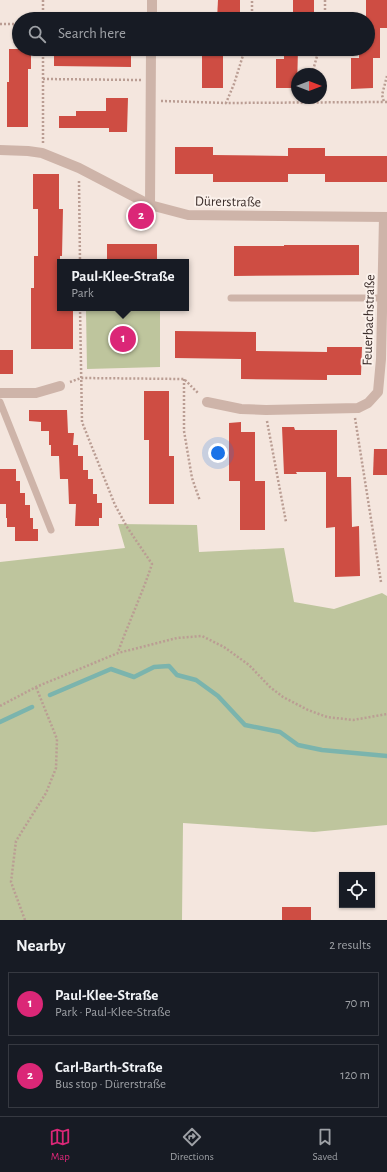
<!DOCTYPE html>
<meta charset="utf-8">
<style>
:root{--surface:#171b24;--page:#20242c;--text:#f1f3f6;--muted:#9ea1a6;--line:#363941;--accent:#db2777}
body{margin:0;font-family:"Alegreya Sans",sans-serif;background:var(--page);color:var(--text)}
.controls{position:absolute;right:12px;bottom:12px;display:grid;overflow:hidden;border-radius:0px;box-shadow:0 1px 3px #0004}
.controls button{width:36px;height:36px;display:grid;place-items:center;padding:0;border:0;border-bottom:1px solid var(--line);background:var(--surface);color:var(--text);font:20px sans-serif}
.compass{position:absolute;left:291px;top:68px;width:36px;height:36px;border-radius:50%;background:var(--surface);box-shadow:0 1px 3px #0004;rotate:90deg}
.you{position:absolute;left:218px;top:453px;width:14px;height:14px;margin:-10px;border:3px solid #fff;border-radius:50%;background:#1a73e8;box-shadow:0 0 0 6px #1a73e833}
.badge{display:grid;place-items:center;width:26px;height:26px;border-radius:50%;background:var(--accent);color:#fff;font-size:13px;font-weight:700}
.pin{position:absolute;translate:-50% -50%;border:2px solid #fff;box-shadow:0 1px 4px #0006}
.popup{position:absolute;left:57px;top:259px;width:132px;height:52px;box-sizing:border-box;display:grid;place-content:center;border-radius:0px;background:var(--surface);filter:drop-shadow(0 1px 3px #0005);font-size:13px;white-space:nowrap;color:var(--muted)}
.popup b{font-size:15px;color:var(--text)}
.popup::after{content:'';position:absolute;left:50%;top:100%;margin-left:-8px;border:8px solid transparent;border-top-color:var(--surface)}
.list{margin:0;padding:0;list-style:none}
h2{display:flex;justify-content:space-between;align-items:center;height:52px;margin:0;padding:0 16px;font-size:17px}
h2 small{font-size:13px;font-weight:400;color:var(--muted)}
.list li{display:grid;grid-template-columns:26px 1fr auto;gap:12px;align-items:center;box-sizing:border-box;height:64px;margin:0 8px 8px;padding:0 8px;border:1px solid var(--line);border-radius:0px}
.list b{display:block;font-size:15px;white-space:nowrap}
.list p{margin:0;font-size:13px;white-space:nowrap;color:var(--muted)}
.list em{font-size:13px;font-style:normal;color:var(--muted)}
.icon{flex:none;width:22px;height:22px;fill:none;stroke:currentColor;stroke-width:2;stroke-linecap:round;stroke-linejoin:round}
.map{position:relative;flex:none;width:387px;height:920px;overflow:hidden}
.search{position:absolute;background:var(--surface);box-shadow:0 1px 3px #0004;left:12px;right:12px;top:12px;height:44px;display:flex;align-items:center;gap:10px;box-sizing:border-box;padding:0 14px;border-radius:22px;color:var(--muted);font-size:15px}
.sheet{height:196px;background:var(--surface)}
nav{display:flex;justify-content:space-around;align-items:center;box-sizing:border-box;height:56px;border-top:1px solid var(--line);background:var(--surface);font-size:11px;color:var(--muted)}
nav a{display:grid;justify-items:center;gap:2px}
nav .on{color:var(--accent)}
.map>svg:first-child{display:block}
.green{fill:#bec59d}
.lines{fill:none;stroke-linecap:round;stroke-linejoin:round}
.stream{stroke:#7bb4ad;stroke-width:4.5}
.building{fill:#ce4d43}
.path{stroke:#ba9d93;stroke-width:2.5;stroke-dasharray:2 2;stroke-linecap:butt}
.lane{stroke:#ceb4a9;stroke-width:7}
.street{stroke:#ceb4a9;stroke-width:10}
.labels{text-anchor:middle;stroke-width:4;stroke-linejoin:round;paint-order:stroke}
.street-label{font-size:14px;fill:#3a2c29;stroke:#fbf1eb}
</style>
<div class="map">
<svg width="387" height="920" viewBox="0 0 387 920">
<rect width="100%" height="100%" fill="#f4e6de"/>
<g class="green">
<polygon points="160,308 160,367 87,369 86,310"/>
<polygon points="118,524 197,525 199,552 284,548 294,602 334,609 382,593 387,596 387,825 314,832 183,823 182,920 0,920 0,562 125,548"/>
</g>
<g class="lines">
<g class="stream">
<polyline points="50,695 111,669 134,677 154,667 169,666 177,675 196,680 218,696 245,725 280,732 298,745 322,750 387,756"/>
<polyline points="0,722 32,707"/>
</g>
</g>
<g class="building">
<polygon points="218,0 240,0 240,18 217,19"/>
<rect x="293" y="0" width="21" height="19"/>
<polygon points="366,0 387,0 387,28 380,28 380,58 373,58 373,88 351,89 351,58 359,58 359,49 368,49 368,19 366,19"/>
<polygon points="9,49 31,49 31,69 28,69 28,127 7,127 7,82 9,82"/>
<polygon points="54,49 131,49 131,67 54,66"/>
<rect x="202" y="49" width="21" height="39"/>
<polygon points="284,49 298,49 297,88 276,88 276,59 284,59"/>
<polygon points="106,98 128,98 127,132 109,132 109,128 59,128 59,116 76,116 76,111 106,111"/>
<polygon points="175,147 213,147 213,155 288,156 288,148 325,148 325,156 387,156 387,182 325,182 325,174 288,174 288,182 213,182 213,174 175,174"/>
<polygon points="33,174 59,174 59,209 63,209 62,256 60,256 60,308 73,308 73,349 31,349 31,288 34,288 34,256 38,256 38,209 33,209"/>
<rect x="107" y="244" width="50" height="18"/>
<polygon points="284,245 359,245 359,275 234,276 234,246 284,246"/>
<polygon points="175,331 256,332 256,351 327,352 327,347 362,347 361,375 327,375 327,380 241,379 241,359 175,358"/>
<rect x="0" y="350" width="13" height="24"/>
<polygon points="144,391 169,391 169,456 174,456 174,504 149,504 149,440 144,440"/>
<polygon points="29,410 67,410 68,433 74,433 73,445 78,445 78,456 83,456 83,470 88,470 88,479 93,479 93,494 97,494 97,503 102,503 102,518 99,518 99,526 75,526 76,504 69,504 68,479 60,479 59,456 51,456 51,445 49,445 49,431 41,431 41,422 29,421"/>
<polygon points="241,422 241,432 255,432 255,481 265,481 265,530 240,530 240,481 229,481 229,423"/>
<polygon points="282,427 294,427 295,430 337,430 337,477 351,477 352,527 359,526 360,576 335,577 335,527 326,528 326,472 296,472 297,474 284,474"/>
<polygon points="374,449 387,449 387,475 373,475"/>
<polygon points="0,469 16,469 16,481 20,481 20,493 25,493 25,505 30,505 30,518 33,518 33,529 38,529 38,541 15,541 15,527 7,527 7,518 6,518 6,504 0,504"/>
<rect x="282" y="907" width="29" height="13"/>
</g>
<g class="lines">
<g class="path">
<polyline points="43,0 43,19"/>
<polyline points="325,0 325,19"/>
<polyline points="252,19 252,0"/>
<polyline points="0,24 19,24"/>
<polyline points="245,49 234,84 226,103 384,102"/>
<polyline points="312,74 319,49"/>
<polyline points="387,76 382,95 384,102 387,102"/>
<polyline points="43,79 141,80"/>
<polyline points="161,101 226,103"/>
<polyline points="43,143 43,49"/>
<polyline points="79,181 80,262"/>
<path d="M80 308 82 422 115 505 127 527 152 564C142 594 129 622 118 652"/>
<polyline points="184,379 184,431 192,478 200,501"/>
<polyline points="70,382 81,378 184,379 199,394"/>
<polyline points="355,418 381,582"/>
<polyline points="267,421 286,522"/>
<polyline points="0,706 36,687 118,653 177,638 202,636 224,647 249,665 270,687 283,697 308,710 327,717 353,720 387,714"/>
<polyline points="25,920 11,882 16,841 46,793 56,768 57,739 36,687"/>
</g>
<g class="lane">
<polyline points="231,298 383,298"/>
<polyline points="0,402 51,530"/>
</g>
<g class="street">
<polyline points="152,19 152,0"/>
<polyline points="0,150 28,151 42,153 79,168 150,205 188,215 387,217"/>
<polyline points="150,205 151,49"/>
<polyline points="0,393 36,393 60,386"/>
<polyline points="207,402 241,409 266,410 358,408 368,403 378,392 381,359 384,217"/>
</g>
</g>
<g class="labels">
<g class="street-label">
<text transform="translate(228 201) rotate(1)" y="5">Dürerstraße</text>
<text transform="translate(368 320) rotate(-88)" y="5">Feuerbachstraße</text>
</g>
</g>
</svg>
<div class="controls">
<button><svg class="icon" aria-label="locate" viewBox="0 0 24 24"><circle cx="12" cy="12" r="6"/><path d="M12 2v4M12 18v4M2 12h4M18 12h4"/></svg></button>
</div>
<svg class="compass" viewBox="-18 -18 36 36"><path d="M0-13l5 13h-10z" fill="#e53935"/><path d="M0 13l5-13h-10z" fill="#9ea1a6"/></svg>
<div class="you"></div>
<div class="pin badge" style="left:123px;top:339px">1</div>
<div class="popup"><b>Paul-Klee-Straße</b>Park</div>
<div class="pin badge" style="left:141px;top:216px">2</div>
<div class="search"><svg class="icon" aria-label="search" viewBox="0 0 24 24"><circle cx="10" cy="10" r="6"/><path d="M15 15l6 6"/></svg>Search here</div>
</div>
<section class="sheet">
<h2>Nearby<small>2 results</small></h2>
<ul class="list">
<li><span class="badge">1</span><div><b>Paul-Klee-Straße</b><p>Park · Paul-Klee-Straße</p></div><em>70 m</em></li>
<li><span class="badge">2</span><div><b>Carl-Barth-Straße</b><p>Bus stop · Dürerstraße</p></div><em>120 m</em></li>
</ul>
</section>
<nav>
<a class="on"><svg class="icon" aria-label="map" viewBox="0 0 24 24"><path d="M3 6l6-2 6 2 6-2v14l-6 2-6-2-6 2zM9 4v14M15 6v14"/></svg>Map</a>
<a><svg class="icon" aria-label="directions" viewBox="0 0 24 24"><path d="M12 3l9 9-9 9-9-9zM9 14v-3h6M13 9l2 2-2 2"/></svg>Directions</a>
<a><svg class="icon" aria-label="saved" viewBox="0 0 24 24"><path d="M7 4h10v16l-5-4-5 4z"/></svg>Saved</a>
</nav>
